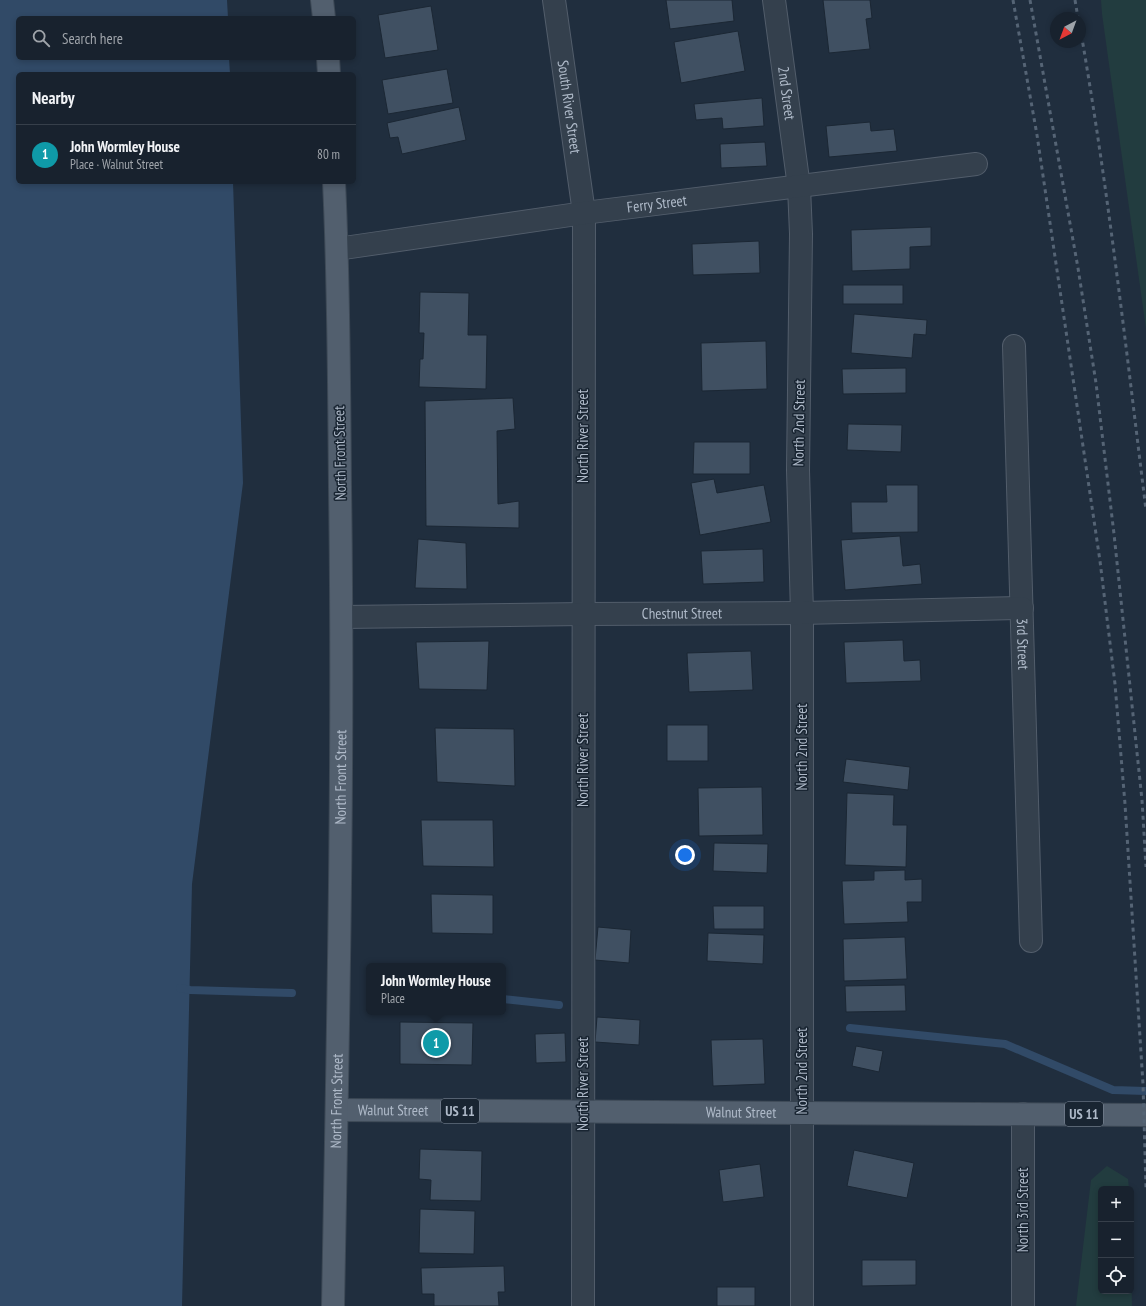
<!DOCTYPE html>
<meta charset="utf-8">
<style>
:root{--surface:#18222e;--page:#212a36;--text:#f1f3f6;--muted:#9fa4aa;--line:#363f4a;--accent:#7fb5ff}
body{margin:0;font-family:"PT Sans Narrow",sans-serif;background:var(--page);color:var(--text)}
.controls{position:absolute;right:12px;bottom:12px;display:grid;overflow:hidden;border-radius:6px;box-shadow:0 2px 6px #0003}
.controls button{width:36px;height:36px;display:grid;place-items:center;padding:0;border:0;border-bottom:1px solid var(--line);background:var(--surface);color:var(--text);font:20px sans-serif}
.compass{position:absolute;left:1050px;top:12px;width:36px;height:36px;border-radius:50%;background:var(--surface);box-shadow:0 2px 6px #0003;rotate:221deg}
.you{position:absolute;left:685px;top:855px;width:14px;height:14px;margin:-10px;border:3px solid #fff;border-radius:50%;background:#1a73e8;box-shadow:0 0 0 6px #1a73e833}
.badge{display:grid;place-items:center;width:26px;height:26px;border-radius:50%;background:var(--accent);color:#fff;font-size:13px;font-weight:700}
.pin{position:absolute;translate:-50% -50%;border:2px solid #fff;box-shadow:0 1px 4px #0006}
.popup{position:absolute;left:366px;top:963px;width:140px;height:52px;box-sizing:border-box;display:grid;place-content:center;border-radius:6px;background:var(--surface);filter:drop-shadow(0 1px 3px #0005);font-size:13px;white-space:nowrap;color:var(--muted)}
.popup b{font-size:15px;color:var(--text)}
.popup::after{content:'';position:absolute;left:50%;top:100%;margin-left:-8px;border:8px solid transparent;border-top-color:var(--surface)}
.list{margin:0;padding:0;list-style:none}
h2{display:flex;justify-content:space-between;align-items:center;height:52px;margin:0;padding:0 16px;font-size:17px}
h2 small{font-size:13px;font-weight:400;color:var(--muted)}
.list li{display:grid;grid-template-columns:26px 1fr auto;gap:12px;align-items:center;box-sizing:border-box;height:60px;padding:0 16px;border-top:1px solid var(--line)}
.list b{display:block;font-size:15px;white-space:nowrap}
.list p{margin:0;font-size:13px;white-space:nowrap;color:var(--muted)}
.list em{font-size:13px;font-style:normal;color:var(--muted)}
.icon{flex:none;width:22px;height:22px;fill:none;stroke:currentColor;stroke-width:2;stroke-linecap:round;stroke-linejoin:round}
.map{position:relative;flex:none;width:1146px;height:1306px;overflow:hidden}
.search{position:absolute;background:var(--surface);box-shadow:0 2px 6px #0003;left:16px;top:16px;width:340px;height:44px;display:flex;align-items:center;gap:10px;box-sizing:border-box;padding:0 14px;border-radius:6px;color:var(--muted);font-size:15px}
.panel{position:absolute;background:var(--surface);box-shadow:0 2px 6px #0003;left:16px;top:72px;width:340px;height:112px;border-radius:6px}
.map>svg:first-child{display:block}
.green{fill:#223c3f}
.water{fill:#314a67}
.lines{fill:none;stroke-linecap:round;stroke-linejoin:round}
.stream{stroke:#314a67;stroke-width:8}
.building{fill:#405062;stroke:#1b2734}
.minor-casing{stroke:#525d6b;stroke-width:24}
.major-casing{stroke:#3d4956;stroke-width:24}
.minor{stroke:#34404d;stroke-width:22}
.major{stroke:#525f6e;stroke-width:22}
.rail{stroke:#556475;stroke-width:3;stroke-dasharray:4 4;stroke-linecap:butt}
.labels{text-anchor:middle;stroke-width:3;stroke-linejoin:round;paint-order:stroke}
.shield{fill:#192532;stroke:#828d9c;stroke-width:1}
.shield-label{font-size:14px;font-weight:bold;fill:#afbac9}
.street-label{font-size:15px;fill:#afbac9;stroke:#192532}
</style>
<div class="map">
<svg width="1146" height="1306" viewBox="0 0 1146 1306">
<rect width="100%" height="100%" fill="#202e3e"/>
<g class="green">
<polygon points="1101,0 1146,0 1146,329 1102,14"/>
<polygon points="1107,1166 1128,1179 1129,1189 1101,1189 1101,1291 1131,1291 1131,1248 1132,1306 1076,1306 1091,1180"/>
</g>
<polygon class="water" points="0,0 227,0 228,18 18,18 18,58 229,58 230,74 18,74 18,182 233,182 243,483 192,884 182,1306 0,1306"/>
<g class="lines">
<g class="stream">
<polyline points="180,988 190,990 292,993"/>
<polyline points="503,999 559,1005"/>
<polyline points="850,1028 1005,1044 1113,1090 1146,1091"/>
</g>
</g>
<g class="building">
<polygon points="666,0 732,0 734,21 670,29"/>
<polygon points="823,0 870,0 872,18 866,19 870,49 829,53"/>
<polygon points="431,6 438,50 385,58 378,15"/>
<polygon points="738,31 745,71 681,83 674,42"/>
<polygon points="447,69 453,103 388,114 382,80"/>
<polygon points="762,98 764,126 723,129 722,118 696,120 694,104"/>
<polygon points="459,107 466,140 402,154 398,137 390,138 387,123"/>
<polygon points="870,122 871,131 894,129 897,151 829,157 826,126"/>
<polygon points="765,142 767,166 721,168 720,144"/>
<polygon points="931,227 931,246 910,247 910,269 852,271 851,230"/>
<polygon points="759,241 760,273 693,275 692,244"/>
<rect x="843" y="285" width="60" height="19"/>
<polygon points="420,292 469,293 468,335 487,335 486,389 419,387 420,359 423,359 424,333 419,333"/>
<polygon points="854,314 927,320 926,335 914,334 912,358 851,353"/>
<polygon points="766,341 767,389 702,391 701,343"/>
<polygon points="906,368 906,393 843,394 842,369"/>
<polygon points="513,398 515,429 497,431 498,504 519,501 519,528 426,526 425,401"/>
<polygon points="848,424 902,425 901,452 847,450"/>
<polygon points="694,442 750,442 750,474 693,474"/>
<polygon points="714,479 717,493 764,485 771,522 700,535 691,483"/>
<polygon points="886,485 918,485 918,532 852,533 851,502 887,502"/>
<polygon points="900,536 903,566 920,564 922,584 845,590 841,540"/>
<polygon points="418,539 466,543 467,589 415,588"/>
<polygon points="763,549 764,582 703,584 701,551"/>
<polygon points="903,640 904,661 920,660 921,681 846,683 844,642"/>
<polygon points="489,641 487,690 419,689 416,642"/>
<polygon points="751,651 753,690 689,692 687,653"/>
<rect x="667" y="725" width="41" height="36"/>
<polygon points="435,728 514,729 515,786 437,782"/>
<polygon points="846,759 910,767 908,790 843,782"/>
<polygon points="762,787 763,835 699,836 698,788"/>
<polygon points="847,793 894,795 893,825 907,825 906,867 845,865"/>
<polygon points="421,820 493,820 494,867 423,866"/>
<polygon points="714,843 768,844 767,873 713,871"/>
<polygon points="905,870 905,880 922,879 922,902 907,902 908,922 844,924 842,881 874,880 874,871"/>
<polygon points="431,894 493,895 493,934 432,933"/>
<polygon points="713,906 764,906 764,929 714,929"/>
<polygon points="598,927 631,930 629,963 595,960"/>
<polygon points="708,933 764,935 763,964 707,961"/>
<polygon points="905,937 907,979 844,981 843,939"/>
<polygon points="905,985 906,1011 846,1012 845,986"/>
<polygon points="597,1017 640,1020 639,1045 595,1042"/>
<polygon points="400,1022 473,1023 472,1065 400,1064"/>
<polygon points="565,1033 566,1062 536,1063 535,1034"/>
<polygon points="763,1039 765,1084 713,1086 711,1040"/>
<polygon points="856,1046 883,1051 879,1072 852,1066"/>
<polygon points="420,1149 482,1151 481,1201 430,1200 431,1180 419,1179"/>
<polygon points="854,1150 914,1163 907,1198 847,1186"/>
<polygon points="760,1164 764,1197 723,1202 719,1170"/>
<polygon points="420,1209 475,1211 474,1254 419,1253"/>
<polygon points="862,1260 916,1260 916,1285 862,1286"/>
<polygon points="504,1266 505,1292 498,1292 499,1306 434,1306 434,1294 422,1294 421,1268"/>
<rect x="717" y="1287" width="38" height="19"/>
</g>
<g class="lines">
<defs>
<g id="minor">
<path id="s1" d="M554 0 584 213 583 1306"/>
<path id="s2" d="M774 0 799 187 801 234 798 470 802 613V1306"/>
<path id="s3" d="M337 249 584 213 976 164"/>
<path id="s4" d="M1014 346 1031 941"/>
<path id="s5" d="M342 617 583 614 802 613 1022 608"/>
<polyline points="1023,1114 1023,1306"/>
</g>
<g id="major">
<polyline points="322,0 324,18"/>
<polyline points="328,58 329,74"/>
<path id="s6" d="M337 1110 1146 1115"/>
<path id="s7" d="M333 1306C338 1033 344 760 340 487 339 385 339 284 334 182"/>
</g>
</defs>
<use href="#minor" class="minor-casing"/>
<use href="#major" class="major-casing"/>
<use href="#minor" class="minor"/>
<use href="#major" class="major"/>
<g class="rail">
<polyline points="1013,0 1037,135 1100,561 1115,684 1125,804 1143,1084 1146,1188"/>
<polyline points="1030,0 1078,268 1096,383 1114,534 1142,800 1146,867"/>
<polyline points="1075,0 1078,18"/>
<path d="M1080 27C1108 187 1126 348 1146 510"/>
</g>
</g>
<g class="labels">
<g class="shield">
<rect x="441" y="1099" width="38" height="24" rx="3"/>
<rect x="1065" y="1102" width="38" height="24" rx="3"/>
</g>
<g class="shield-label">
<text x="460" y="1116">US 11</text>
<text x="1084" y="1119">US 11</text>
</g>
<g class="street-label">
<text dy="5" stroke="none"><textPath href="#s2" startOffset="94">2nd Street</textPath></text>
<text dy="5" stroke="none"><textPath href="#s1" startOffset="108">South River Street</textPath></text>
<text dy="5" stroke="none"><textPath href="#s3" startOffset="323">Ferry Street</textPath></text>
<text transform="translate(799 423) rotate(-89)" y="5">North 2nd Street</text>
<text transform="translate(583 436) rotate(-90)" y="5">North River Street</text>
<text transform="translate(340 453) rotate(-91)" y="5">North Front Street</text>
<text dy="5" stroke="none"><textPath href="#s5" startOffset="340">Chestnut Street</textPath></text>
<text dy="5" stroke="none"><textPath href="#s4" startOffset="298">3rd Street</textPath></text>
<text transform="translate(802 747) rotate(-90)" y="5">North 2nd Street</text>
<text transform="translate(583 760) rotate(-90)" y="5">North River Street</text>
<text dy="5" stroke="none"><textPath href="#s7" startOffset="529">North Front Street</textPath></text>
<text transform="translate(802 1071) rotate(-90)" y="5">North 2nd Street</text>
<text transform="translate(583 1084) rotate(-90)" y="5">North River Street</text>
<text dy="5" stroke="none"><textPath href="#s7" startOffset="205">North Front Street</textPath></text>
<text dy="5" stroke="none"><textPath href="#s6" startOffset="56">Walnut Street</textPath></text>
<text dy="5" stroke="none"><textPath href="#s6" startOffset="404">Walnut Street</textPath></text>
<text transform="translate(1023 1210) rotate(-90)" y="5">North 3rd Street</text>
</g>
</g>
</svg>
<div class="controls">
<button>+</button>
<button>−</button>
<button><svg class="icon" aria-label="locate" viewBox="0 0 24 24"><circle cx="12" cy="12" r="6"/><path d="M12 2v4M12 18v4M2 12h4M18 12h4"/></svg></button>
</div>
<svg class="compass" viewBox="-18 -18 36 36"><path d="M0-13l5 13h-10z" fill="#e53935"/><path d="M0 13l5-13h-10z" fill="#9fa4aa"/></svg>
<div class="you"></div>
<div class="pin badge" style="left:436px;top:1043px;background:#0f9aa8">1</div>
<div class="popup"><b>John Wormley House</b>Place</div>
<div class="search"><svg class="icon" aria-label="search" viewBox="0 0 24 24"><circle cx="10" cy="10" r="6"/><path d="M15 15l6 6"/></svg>Search here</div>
<section class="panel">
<h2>Nearby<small></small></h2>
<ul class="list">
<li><span class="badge" style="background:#0f9aa8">1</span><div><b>John Wormley House</b><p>Place · Walnut Street</p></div><em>80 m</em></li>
</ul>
</section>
</div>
